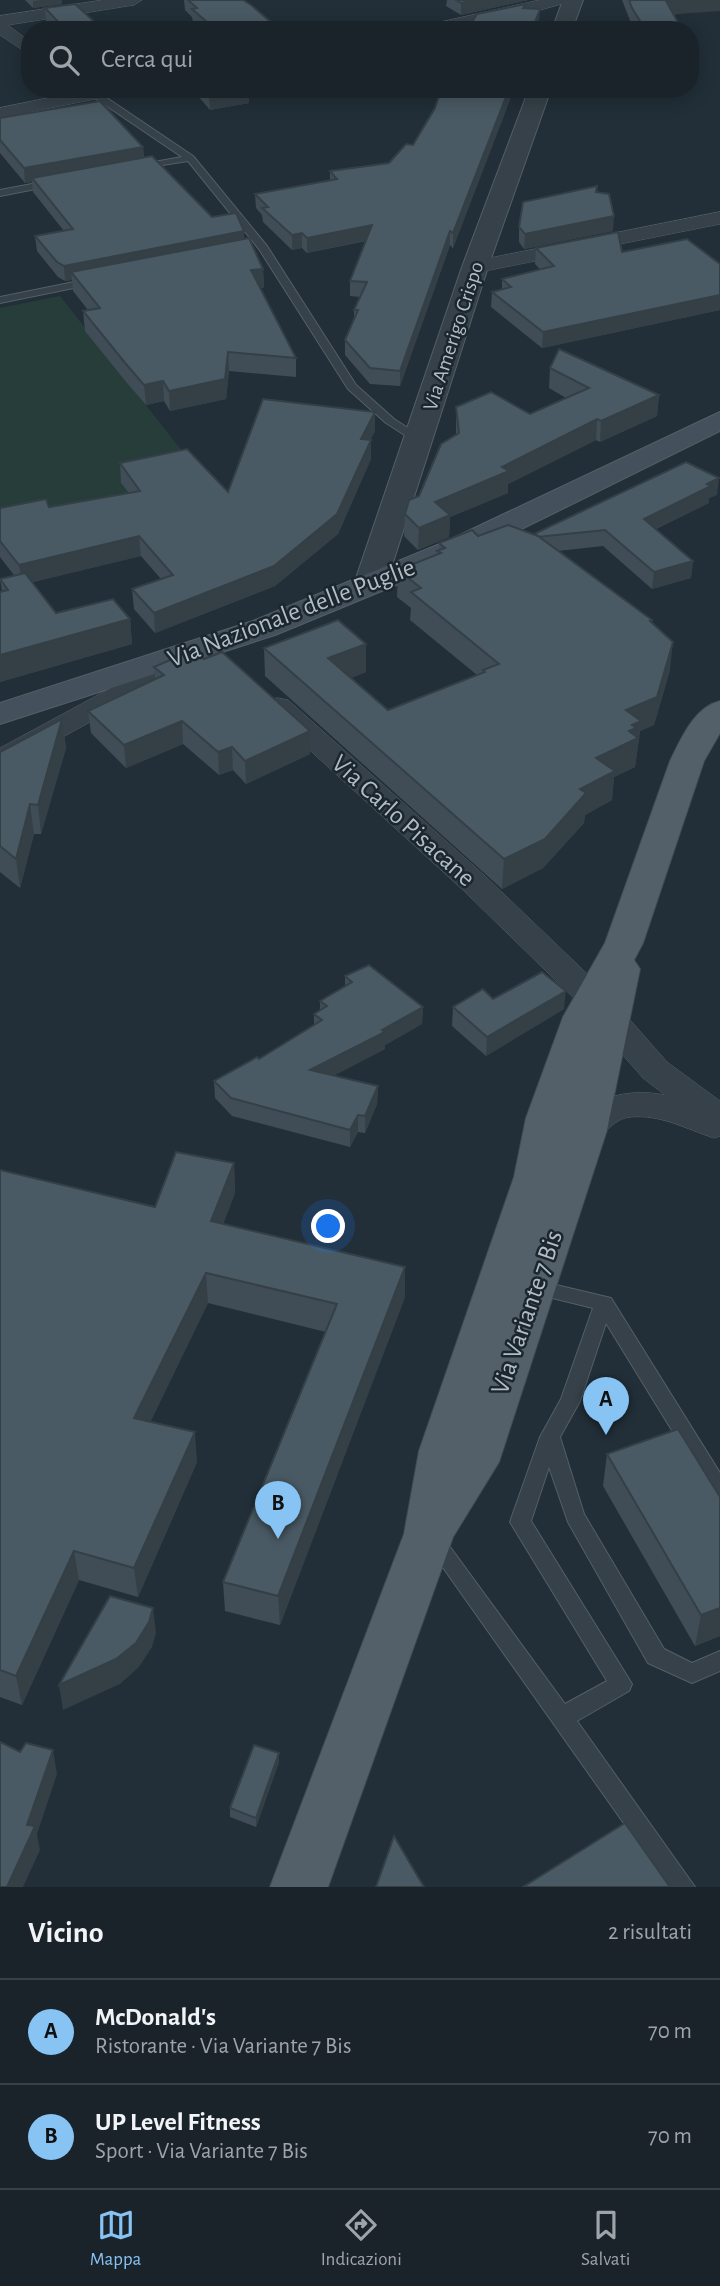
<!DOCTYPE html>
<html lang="it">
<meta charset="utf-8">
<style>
:root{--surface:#1a232a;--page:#272f36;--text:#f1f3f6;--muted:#9fa4a8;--line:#384047;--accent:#87c3f3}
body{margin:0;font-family:"Alegreya Sans",sans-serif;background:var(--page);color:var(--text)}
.you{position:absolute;left:329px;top:1227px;width:24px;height:24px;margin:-18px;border:5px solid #fff;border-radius:50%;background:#1a73e8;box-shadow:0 0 0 10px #1a73e833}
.badge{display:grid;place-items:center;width:46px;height:46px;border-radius:50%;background:var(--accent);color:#111;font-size:23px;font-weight:700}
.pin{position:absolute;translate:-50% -58px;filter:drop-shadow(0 2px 4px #0008)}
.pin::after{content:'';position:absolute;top:37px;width:24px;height:21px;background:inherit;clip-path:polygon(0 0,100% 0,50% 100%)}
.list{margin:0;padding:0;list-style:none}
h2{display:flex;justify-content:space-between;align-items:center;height:91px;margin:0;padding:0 28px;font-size:30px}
h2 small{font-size:23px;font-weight:400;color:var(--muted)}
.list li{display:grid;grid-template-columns:46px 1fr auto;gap:21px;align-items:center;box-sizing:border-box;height:105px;padding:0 28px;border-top:2px solid var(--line)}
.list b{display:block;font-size:26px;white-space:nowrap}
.list p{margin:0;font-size:23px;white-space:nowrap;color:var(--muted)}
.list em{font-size:23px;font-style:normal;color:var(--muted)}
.icon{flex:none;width:38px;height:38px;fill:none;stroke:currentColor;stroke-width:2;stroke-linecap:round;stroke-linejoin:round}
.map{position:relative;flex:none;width:720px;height:1887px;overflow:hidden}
.search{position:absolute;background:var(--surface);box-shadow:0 4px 18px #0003;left:21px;right:21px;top:21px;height:77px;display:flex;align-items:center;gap:18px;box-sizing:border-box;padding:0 24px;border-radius:28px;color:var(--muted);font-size:26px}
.sheet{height:301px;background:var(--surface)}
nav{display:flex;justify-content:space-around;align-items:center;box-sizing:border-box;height:98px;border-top:2px solid var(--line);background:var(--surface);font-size:19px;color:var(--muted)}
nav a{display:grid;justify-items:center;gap:4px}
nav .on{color:var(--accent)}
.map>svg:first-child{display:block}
.green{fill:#273d3a}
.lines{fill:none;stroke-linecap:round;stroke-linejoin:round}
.service-casing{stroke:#545f67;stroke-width:2}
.minor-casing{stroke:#545f67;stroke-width:1}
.tertiary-casing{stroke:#545f67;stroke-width:2}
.secondary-casing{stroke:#545f67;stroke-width:2}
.primary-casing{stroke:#3f4a52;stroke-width:2}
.service{fill:#364149;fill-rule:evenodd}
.minor{fill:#364149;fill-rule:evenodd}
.tertiary{fill:#364149;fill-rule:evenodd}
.secondary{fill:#44515c;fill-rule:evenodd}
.primary{fill:#546069;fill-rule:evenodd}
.wall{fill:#404d56}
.shaded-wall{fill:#343f46}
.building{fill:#4a5a64;stroke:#343f46;stroke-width:2}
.labels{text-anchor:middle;stroke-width:5;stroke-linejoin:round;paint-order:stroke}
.far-street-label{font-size:21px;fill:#b1bcc5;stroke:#1b262e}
.street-label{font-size:26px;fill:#b1bcc5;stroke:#1b262e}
</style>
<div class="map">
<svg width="720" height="1887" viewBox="0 0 720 1887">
<rect width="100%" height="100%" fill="#222f38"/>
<polygon class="green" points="60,296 204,479 0,525 0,308"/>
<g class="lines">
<defs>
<g id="service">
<polygon points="92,92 98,92 193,156 267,246 356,385 394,419 422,437 422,441 414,441 386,423 348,389 259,249 188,161 137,169 137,165 182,157 92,96"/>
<polygon points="53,180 58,183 56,185 0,196 0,190"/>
<polygon points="94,278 98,279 98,283 0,303 0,297"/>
<polygon points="535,1280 611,1298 720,1473 720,1500 713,1497 606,1323 580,1401 560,1437 584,1514 664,1649 692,1663 720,1651 720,1671 692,1683 648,1663 568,1522 549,1467 531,1521 632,1684 629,1691 577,1721 695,1887 669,1887 425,1542 428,1536 435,1533 442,1536 565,1704 607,1681 510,1522 540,1437 561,1399 593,1308 528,1292 526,1287 528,1282"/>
</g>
<g id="minor">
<polygon points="103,0 142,0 134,5 8,25 30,42 30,55 0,35 0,16"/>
<path d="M540 0H567L565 3C516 17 469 30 419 30L427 25Z"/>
<polygon points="92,89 129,89 120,94 0,118 0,108"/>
<polygon points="720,212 720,224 475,273 468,271 465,267 468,263 475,261"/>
<polygon points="192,647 201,649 205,655 201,661 10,766 0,769 0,748 183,649"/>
<polygon points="278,698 288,700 485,876 604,990 609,998 604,1006 593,1009 582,1006 463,890 268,712 264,706 268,700"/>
<path d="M612 1010 624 1013 667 1062 720 1101V1136L714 1138C686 1129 661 1114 630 1117 605 1120 605 1148 574 1139L569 1130C588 1096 629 1088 665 1095L643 1078 600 1029 596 1021 600 1013Z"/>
</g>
<g id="tertiary">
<polygon points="563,0 583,0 572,30 552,30"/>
<polygon points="529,89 551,89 488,267 386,584 381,591 370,593 359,591 354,584 462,267"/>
</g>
<polygon id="secondary" points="720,412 720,431 469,555 275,635 0,724 0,703 253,621 447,541"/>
<path id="primary" d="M720 701V733L704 761 643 943 634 960 640 969 607 1130 499 1462 453 1537 328 1887H270L404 1534 419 1451 514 1177 526 1118 563 1017 605 943 670 761C681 739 694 707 720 701Z"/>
</defs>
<use href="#service" class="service-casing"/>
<use href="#minor" class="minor-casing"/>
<use href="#tertiary" class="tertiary-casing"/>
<use href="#secondary" class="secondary-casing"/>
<use href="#primary" class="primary-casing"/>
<use href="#service" class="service"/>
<use href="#minor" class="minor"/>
<use href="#tertiary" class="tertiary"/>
<use href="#secondary" class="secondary"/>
<use href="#primary" class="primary"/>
</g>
<g class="wall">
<polygon points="25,0 62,0 62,4 33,8"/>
<polygon points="184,0 243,0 272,23 272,30 202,30 193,22 192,17 185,10"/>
<polygon points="447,0 528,0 461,15 446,6"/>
<polygon points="622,0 720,0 674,15 681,28 681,30 635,30 631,23"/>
<polygon points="45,8 101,30 54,30 46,22"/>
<polygon points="192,89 248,89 249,103 210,110"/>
<polygon points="514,89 453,248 450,245 400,386 370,384 345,355 345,340 354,320 354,310 360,297 350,296 350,281 366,241 307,253 302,248 292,250 263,222 262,215 256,208 255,194 330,180 330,171 389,163 413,145"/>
<polygon points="0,118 143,147 144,157 212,217 244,231 244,239 263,269 264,288 260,288 296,358 296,377 229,371 226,399 170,411 164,401 146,405 127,383 85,331 83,311 88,310 73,291 72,280 65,281 58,277 37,251 35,236 64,231 33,192 32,182 25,183 0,153"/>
<polygon points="519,227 613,231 524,249 519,242"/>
<polygon points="536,248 622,252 720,264 720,310 542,348 491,307 492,292 502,290 502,279 541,270 535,264"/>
<polygon points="550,368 659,395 657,416 600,442 596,440 508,484 508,493 450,517 449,537 418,550 404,536 405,514 419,496 456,435 456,407 530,414 566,398 549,388"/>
<polygon points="375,412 375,431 370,440 371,459 338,534 275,586 155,633 134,609 132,589 161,579 141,556 32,582 56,613 130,619 132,644 0,682 0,592 2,591 0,579 14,575 0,557 0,508 49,507 129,493 121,483 120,463 228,492"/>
<polygon points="717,495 709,498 709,503 656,529 693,561 691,578 652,589 603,546 558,551 652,623 670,670 654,725 640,731 635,767 614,777 612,800 585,815 584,823 543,868 502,889 265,676 264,648 366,672 351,678 388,710 477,675 410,620 411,608 397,597 398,570 437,555 437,551 439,550 439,543 478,536 536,535 536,533"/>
<polygon points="204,659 310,731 310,754 246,784 233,770 219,775 183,744 126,768 91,733 88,711 155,679 154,667"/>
<polygon points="62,719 66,748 41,834 34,834 20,888 0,872 0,752"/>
<polygon points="345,976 423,1007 422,1024 385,1045 385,1049 333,1076 378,1086 377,1104 365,1133 358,1132 350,1147 232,1116 215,1098 214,1081 259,1059 314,1025 314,1014 320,1010 320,1001 345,986"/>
<polygon points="493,999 564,1009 486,1056 452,1026 453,1007"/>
<polygon points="234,1163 235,1193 223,1224 405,1267 405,1297 280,1625 225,1611 223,1582 326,1332 208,1303 150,1422 197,1462 138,1597 79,1580 22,1705 0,1697 0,1170 155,1207"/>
<polygon points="607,1454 720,1497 720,1636 695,1646 603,1486"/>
<polygon points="279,1762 256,1827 230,1817 230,1808"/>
</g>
<g class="shaded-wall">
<polygon points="41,0 62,0 62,4 33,8 33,1"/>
<polygon points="476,0 528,0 461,15 461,3"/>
<polygon points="681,0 720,0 720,11 665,15 666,1"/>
<polygon points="540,9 539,22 537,30 532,30"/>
<polygon points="272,23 272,30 261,30 261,25"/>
<polygon points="509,89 514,89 453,248 453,233"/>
<polygon points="248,90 249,103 210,110 209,97"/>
<polygon points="143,147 144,161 32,178 32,182 25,183 24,168"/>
<polygon points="614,216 613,231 524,249 525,234"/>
<polygon points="372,225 372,239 307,253 307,238"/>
<polygon points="244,231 244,246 71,272 72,280 65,281 64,266"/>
<polygon points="450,231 450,245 400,386 400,371"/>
<polygon points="302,233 302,248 292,250 292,235"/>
<polygon points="263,269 264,288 252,289 251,270"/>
<polygon points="720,295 720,310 542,348 543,332"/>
<polygon points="228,352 229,371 226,399 170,411 169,391"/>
<polygon points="163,381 164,401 146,405 144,385"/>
<polygon points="659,395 657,416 600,442 601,421"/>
<polygon points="375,412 375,431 361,458 361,439"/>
<polygon points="597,419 596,440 508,484 508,493 450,517 449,537 418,550 419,528 435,502"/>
<polygon points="371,440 371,459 338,534 275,586 155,633 154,613"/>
<polygon points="719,478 717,495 709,498 709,503 642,535 644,519"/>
<polygon points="139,536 141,556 22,585 19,565"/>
<polygon points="693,561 691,578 652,589 654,572"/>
<polygon points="130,619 132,644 0,682 0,655"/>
<polygon points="673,642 670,670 654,725 640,731 635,767 614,777 612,800 585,815 584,823 543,868 502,889 504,859 580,789 596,758 626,710"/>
<polygon points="366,644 366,672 329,687 328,658"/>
<polygon points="62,719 66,748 41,834 38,805"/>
<polygon points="182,721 183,744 126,768 124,745"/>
<polygon points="310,731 310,754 246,784 245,761"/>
<polygon points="232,747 233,770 219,775 218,752"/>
<polygon points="30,804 34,834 20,888 16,859"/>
<polygon points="566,991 564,1009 486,1056 487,1037"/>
<polygon points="423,1007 422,1024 385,1045 385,1049 310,1088 310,1070"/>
<polygon points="378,1086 377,1104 365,1133 365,1116"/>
<polygon points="358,1115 358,1132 350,1147 350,1130"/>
<polygon points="234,1163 235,1193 213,1251 211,1221"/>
<polygon points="405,1267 405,1297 280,1625 278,1596"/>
<polygon points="206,1273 208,1303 138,1448 134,1418"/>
<polygon points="195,1432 197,1462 138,1597 134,1568"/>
<polygon points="74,1551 79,1580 22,1705 16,1676"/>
<polygon points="153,1608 156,1633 152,1647 139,1667 120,1684 63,1710 59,1685"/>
<polygon points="720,1608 720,1636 695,1646 701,1615"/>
<polygon points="53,1750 57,1774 37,1834 40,1850 23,1887 7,1887 27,1825"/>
<polygon points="279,1753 279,1762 256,1827 256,1818"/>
</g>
<g class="building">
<polygon points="188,0 243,0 251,5 272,23 261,25 266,30 216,30 192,9 197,8"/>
<polygon points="456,0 476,0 461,3"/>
<polygon points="629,0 681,0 666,1 681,28 645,29 632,8"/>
<polygon points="75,4 101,28 87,30 66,30 45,8"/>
<polygon points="526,4 523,8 540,9 532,30 467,30 477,14"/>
<polygon points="202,89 248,89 248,90 209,97"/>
<polygon points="441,89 509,89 453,233 450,231 400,371 370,368 345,340 358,310 354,310 367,282 350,281 372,225 307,238 302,233 292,235 262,208 268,207 255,194 337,179 330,171 389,163 406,144 413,145 435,108"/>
<polygon points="100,101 143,147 24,168 0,140 0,118"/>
<polygon points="152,156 212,217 236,213 244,231 64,266 57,262 35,236 73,229 32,178"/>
<polygon points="597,186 596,192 609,194 614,216 525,234 519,227 523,202"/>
<polygon points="618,232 622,252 687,239 720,264 720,295 543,332 492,292 511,287 502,279 554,266 536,248"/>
<polygon points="249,238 263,269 251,270 296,358 228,352 225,379 169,391 163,381 144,385 126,364 83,311 100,308 71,272"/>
<polygon points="559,349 659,395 601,421 597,419 502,467 509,471 435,502 450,515 419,528 405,514 409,500 419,496 441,444 459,433 456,407 491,392 530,414 589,388 550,368"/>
<polygon points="263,399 375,412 361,439 371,440 337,514 274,566 154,613 132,589 173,575 139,536 19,565 0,541 0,508 46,499 49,507 140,491 120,463 187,449 228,492"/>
<polygon points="686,462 719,478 707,484 711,486 644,519 693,561 654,572 605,530 537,537 536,533"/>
<polygon points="508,525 538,536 652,620 650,621 673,642 657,697 626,710 641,721 632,725 636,728 629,731 638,738 596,758 615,771 580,789 586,793 545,839 504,859 264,648 338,620 366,644 328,658 388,710 485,672 483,670 499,664 411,592 421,588 398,570 441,553 437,551 445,548 439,543 472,530 478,536"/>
<polygon points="25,573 56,613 113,599 130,619 0,655 0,592 8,590 0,579"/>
<polygon points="193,650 204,659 222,652 310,731 245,761 232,747 218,752 182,721 124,745 88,711 164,675 154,667"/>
<polygon points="62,719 38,805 30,804 16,859 0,846 0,752"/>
<polygon points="369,965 423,1007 382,1030 385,1032 310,1070 378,1086 365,1116 358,1115 350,1130 231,1098 214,1081 257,1057 259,1059 322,1020 314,1014 327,1006 320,1001 352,982 345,976"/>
<polygon points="542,972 566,991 487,1037 453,1007 483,989 493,999"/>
<polygon points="176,1152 234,1163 211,1221 405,1267 278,1596 223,1582 337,1304 206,1273 134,1418 195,1432 134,1568 74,1551 16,1676 0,1670 0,1170 155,1207"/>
<polygon points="678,1429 720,1497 720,1608 701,1615 607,1454"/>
<polygon points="110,1596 153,1608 149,1622 136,1643 116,1659 59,1685"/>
<polygon points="0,1742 20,1752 26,1743 53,1750 27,1825 35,1826 7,1887 0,1887"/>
<polygon points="254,1745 279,1753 256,1818 230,1808"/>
<polygon points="625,1823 670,1887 523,1887"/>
<polygon points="394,1836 424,1887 376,1887"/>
</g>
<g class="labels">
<g class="far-street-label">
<text transform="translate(453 336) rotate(-72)" y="7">Via Amerigo Crispo</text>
</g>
<g class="street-label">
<text transform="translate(291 612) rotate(-21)" y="9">Via Nazionale delle Puglie</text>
<text transform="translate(404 820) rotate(42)" y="9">Via Carlo Pisacane</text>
<text transform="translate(526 1312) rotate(-71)" y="9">Via Variante 7 Bis</text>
</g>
</g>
</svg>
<div class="you"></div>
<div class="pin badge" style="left:606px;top:1435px">A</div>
<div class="pin badge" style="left:278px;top:1539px">B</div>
<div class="search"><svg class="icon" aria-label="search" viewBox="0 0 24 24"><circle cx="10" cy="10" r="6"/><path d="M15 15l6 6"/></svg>Cerca qui</div>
</div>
<section class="sheet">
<h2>Vicino<small>2 risultati</small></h2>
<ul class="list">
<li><span class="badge">A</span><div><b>McDonald's</b><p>Ristorante · Via Variante 7 Bis</p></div><em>70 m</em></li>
<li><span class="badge">B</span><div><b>UP Level Fitness</b><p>Sport · Via Variante 7 Bis</p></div><em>70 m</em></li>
</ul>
</section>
<nav>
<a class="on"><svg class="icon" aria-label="map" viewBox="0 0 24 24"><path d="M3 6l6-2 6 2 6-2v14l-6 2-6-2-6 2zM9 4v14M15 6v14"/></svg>Mappa</a>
<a><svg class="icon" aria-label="directions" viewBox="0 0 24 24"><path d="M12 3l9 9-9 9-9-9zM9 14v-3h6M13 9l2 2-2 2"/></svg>Indicazioni</a>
<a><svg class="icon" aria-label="saved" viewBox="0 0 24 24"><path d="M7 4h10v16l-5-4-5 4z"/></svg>Salvati</a>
</nav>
